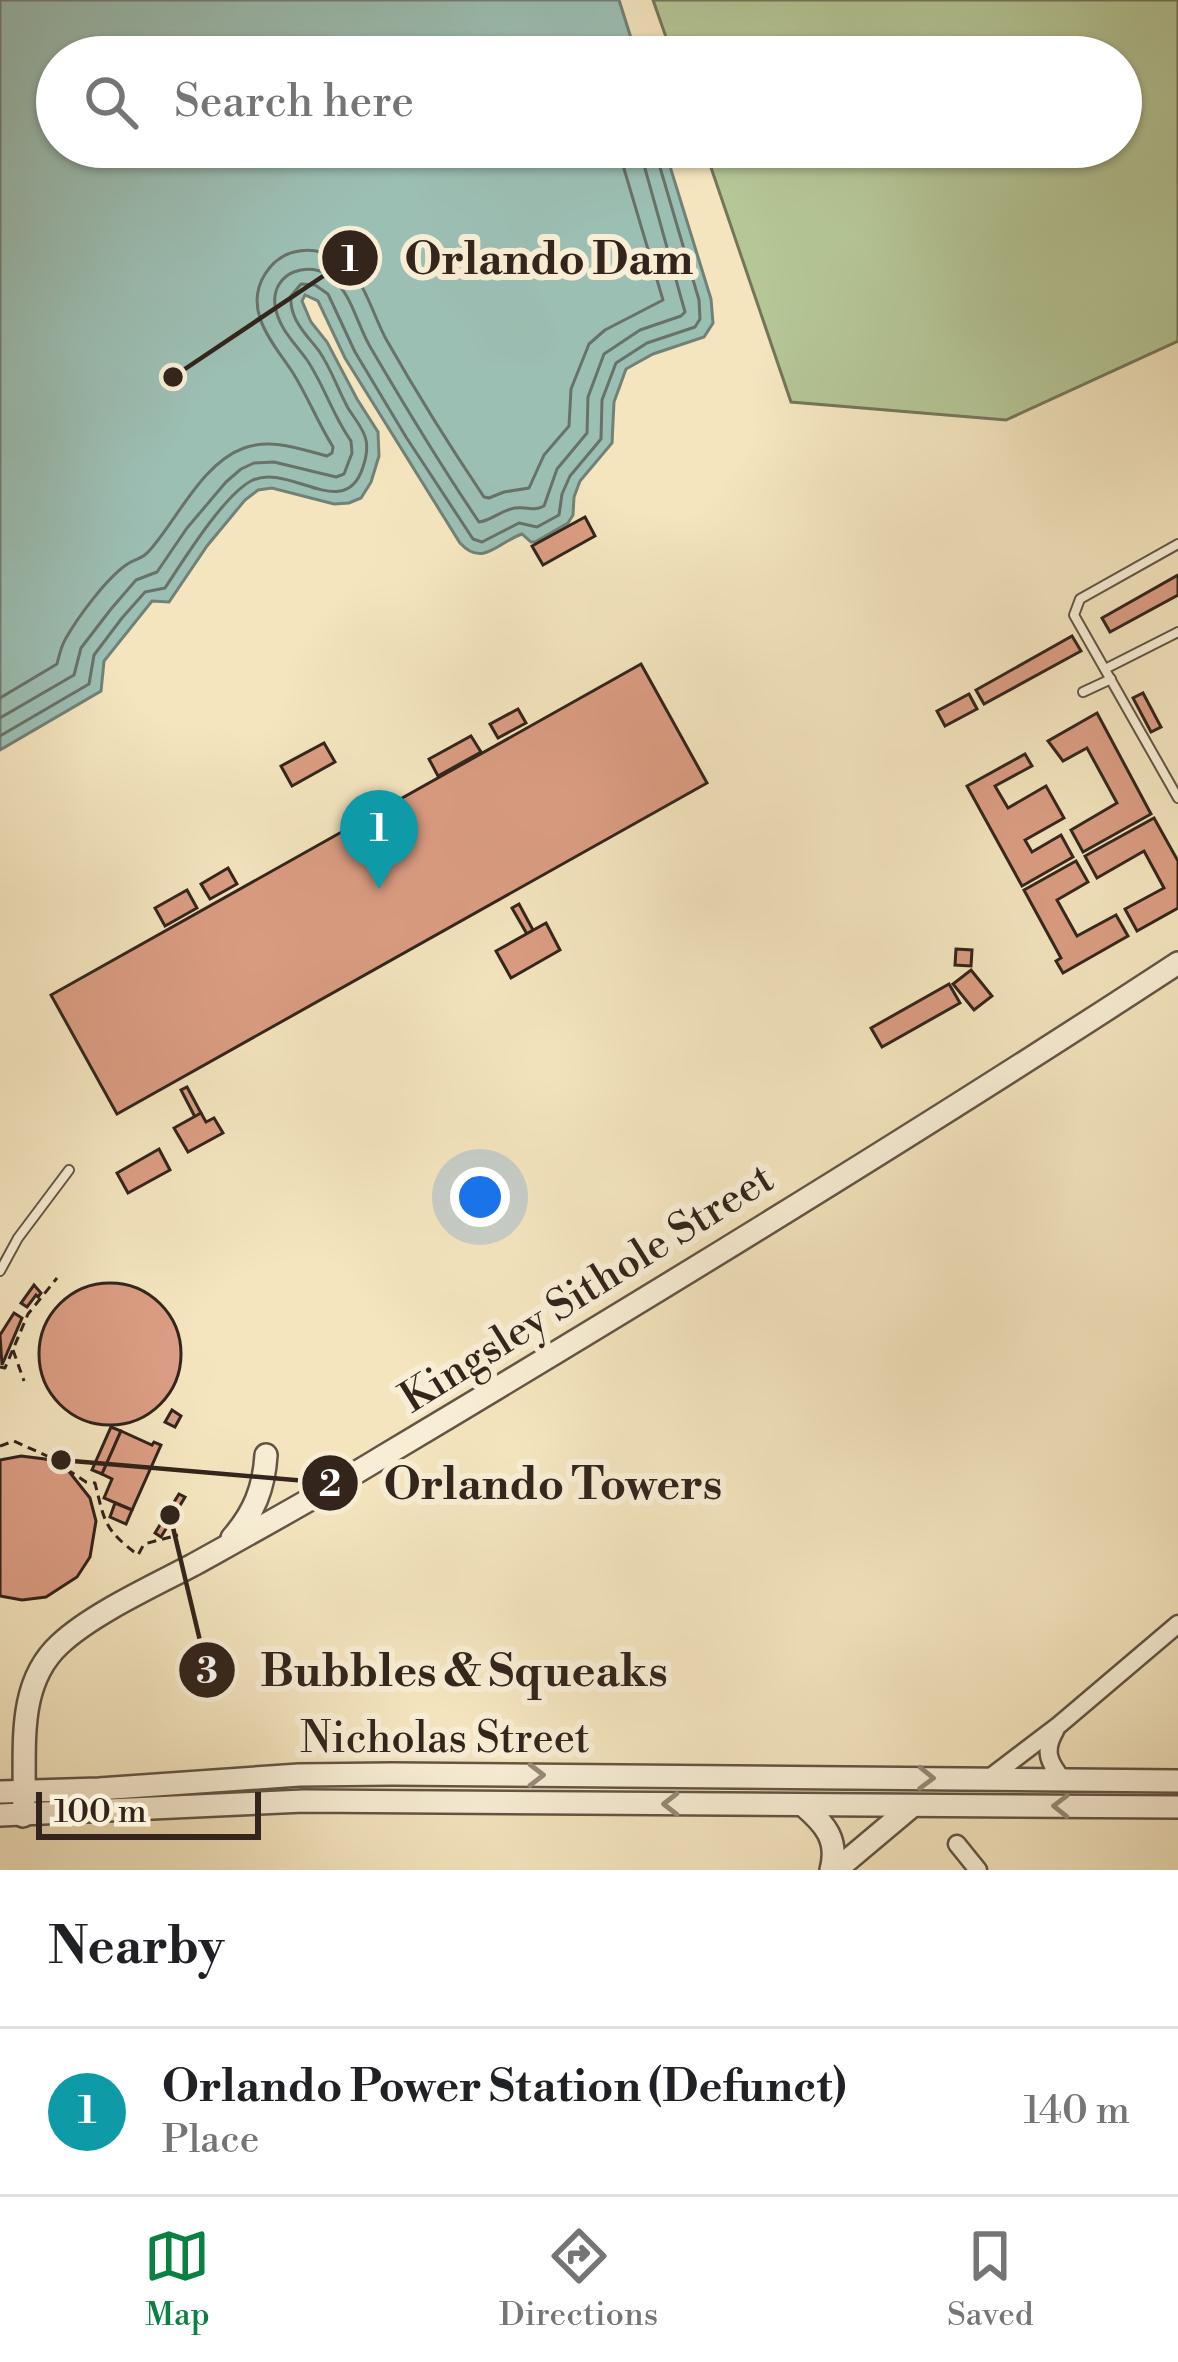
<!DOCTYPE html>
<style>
:root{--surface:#fff;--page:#f6f6f6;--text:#202124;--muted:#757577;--line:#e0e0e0;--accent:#0b8043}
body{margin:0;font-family:"Libre Bodoni",serif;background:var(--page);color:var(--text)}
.scale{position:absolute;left:36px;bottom:30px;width:225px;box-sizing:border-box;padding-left:12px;border:6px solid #33251c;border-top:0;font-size:33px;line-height:42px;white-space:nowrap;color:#33251c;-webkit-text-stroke:9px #f8eed5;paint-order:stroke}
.you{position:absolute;left:480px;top:1197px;width:42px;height:42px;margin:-30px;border:9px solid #fff;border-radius:50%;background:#1a73e8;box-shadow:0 0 0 18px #1a73e833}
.badge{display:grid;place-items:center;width:78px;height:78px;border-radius:50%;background:var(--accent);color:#fff;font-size:39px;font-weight:700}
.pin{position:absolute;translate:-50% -99px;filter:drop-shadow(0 3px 6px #0008)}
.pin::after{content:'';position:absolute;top:63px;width:42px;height:36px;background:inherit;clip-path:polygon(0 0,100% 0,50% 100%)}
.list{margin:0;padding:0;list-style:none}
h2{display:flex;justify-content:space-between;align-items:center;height:156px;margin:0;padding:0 48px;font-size:51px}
h2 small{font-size:39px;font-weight:400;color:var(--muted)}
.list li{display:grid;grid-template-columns:78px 1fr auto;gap:36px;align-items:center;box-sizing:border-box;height:168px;padding:0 48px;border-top:3px solid var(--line)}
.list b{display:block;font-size:45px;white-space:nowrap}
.list p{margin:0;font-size:39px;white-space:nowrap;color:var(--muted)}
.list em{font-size:39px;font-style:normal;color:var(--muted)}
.icon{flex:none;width:66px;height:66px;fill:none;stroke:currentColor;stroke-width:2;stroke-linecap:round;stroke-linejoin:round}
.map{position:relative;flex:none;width:1178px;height:1870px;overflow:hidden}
.search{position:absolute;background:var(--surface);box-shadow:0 3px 9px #0004;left:36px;right:36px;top:36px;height:132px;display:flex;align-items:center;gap:30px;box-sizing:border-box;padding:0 42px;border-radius:66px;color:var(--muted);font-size:45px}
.sheet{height:324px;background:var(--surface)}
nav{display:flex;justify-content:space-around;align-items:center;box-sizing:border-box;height:168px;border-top:3px solid var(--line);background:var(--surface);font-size:33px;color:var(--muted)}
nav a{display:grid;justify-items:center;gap:6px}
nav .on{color:var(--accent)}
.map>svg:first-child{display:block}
.green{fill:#b5c697;stroke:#74765a;stroke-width:3}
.water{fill:#9cbfb4;stroke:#728177;stroke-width:3}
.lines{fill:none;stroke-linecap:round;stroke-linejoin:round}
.shore{stroke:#687268;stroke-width:3}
.building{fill:#db9d83;stroke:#33251c;stroke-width:3}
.service-casing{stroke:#635545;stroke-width:12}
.minor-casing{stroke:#635545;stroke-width:21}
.tertiary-casing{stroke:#635545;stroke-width:26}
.path{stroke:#33251c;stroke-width:3;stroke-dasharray:9 6;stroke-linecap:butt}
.service{stroke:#f8eed5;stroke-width:8}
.minor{stroke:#f8eed5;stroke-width:16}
.tertiary{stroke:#f8eed5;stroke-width:21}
.oneway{stroke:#968a78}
.labels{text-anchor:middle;stroke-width:12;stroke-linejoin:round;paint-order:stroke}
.street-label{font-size:42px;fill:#33251c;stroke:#f8eed5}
.leader{fill:none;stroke:#33251c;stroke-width:4.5}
.callout-dot{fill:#33251c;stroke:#f8eed5;stroke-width:4.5}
.mark-label{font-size:36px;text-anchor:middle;font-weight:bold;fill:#fff}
.callout-label{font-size:45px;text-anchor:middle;font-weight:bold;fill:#33251c;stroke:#f8eed5;stroke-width:12;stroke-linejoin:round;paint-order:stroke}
</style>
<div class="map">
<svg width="1178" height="1870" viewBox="0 0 1178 1870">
<rect width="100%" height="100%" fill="#f4e5bf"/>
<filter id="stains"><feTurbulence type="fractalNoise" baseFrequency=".00167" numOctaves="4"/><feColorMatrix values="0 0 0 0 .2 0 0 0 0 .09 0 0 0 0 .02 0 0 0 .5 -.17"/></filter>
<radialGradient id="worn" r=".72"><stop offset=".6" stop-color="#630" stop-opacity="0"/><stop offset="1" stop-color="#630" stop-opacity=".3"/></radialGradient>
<polygon class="green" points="653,0 1178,0 1178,341 1006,420 791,402 704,147 1121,147 1121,57 673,57"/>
<path class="water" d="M0 0H619L637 57H57V147H664L711 299 713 323 704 337 653 354 626 369 614 402 612 443 580 481 574 497 573 515 568 523 535 542H531L522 534C498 542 483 568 460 543L345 358 318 301 305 295 302 301 311 322 327 342 357 399 378 432 379 456 371 482 361 498 349 503 334 504 272 488 258 490 245 500 207 546 169 602 152 601 104 661 101 691 0 750Z"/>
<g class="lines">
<g class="shore">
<path d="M0 698 57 664C59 656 61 646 66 638 78 617 106 579 126 565 134 559 143 559 149 551 177 520 202 463 244 448 271 438 300 449 327 456L332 453 333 447C318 423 308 397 293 373 274 344 242 311 265 274 272 263 282 255 294 252 313 247 332 253 346 266 366 284 373 315 386 339 416 392 449 445 484 497L489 498 504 492 529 488 544 455 569 426 571 389 589 344 605 330 663 300 622 162 621 147"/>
<path d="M0 718 74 675 81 648 111 609 136 580 157 572 187 528 226 482 241 469 254 463 274 462 336 477 344 474 352 453 351 441C333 416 324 385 307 360 295 343 278 328 275 305 271 272 310 259 332 278 352 294 358 328 372 350 406 408 441 466 479 522 491 521 501 510 515 508 528 506 532 512 544 506L557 469 587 433 588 397 604 354 640 330 681 316 685 312 639 147"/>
<path d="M0 736 89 684 94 655 122 618 145 592 165 588C183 561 223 496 251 481 288 461 345 524 363 467 366 458 368 449 366 440 364 429 354 418 348 408 338 390 331 368 319 351 306 334 289 319 291 296L301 284 315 285 328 294 355 352 406 437 473 539 482 542 519 523 537 527 559 515 562 494 570 476 601 439 602 400 616 363 647 343 695 327 700 319 699 300 654 147"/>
</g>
</g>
<g class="building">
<polygon points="585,517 595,536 543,565 532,546"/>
<polygon points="1178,575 1178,595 1110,632 1102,618"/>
<polygon points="1072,636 1081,651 984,704 976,690"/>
<polygon points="641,664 707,783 117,1114 51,995"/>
<polygon points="1143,693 1161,727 1151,732 1133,698"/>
<polygon points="969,694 977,709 945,726 937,711"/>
<polygon points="518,709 526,723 498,738 490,724"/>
<polygon points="1097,713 1151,814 1083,852 1071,830 1117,803 1087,748 1063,761 1048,741"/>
<polygon points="471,736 481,752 438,776 429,759"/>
<polygon points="324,743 335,762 292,786 281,766"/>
<polygon points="1025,754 1032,766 995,786 1008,808 1046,786 1064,818 1025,840 1032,852 1061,835 1073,857 1022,886 967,786"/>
<polygon points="1154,818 1178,861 1178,908 1137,931 1125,909 1164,888 1144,851 1097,878 1085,856"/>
<polygon points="1076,861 1088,882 1057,900 1077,936 1116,915 1128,936 1063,973 1056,961 1061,958 1024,890"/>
<polygon points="228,868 237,884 210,899 201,884"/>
<polygon points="187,890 197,908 165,926 155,908"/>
<polygon points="519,904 533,930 527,934 512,908"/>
<polygon points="546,923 560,950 511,978 496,951"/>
<polygon points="956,949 972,950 971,966 955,965"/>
<polygon points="971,970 992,996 974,1010 953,984"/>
<polygon points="949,984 960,1003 882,1047 871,1028"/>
<polygon points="187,1087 201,1113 195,1117 181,1090"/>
<polygon points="201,1113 206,1122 214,1118 223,1133 188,1152 174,1128"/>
<polygon points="159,1149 170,1170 128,1193 117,1173"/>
<circle cx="110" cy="1354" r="71"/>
<polygon points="34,1285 41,1293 38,1297 36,1295 27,1307 21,1303"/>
<polygon points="14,1313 22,1318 2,1365 0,1335"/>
<polygon points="172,1410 181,1416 175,1427 165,1422"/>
<polygon points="111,1427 121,1431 102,1474 92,1470"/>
<polygon points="121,1431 152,1445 154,1442 161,1445 132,1510 104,1498 112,1479 102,1474"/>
<polygon points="21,1456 45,1459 67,1469 90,1498 96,1521 90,1557 77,1577 46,1597 22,1600 0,1596 0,1460"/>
<polygon points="179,1494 185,1497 161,1537 155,1533"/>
<polygon points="115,1503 132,1510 126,1524 110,1517"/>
</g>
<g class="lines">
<defs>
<g id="service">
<polyline points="1178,544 1080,599 1074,615 1178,798"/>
<polyline points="1105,669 1178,632"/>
<polyline points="1083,692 1111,679"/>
<polyline points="0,1271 18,1238 69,1170"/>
</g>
<g id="minor">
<path d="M1055 1731C1043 1751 1049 1763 1063 1780"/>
<polyline points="988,1779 1059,1725 1178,1624"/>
<polyline points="957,1844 978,1870"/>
</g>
<g id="tertiary">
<path d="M232 1538C254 1513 264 1488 266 1455"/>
<polyline points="0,1792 99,1789 299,1775 392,1774 1178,1781"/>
<path d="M804 1806C825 1824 839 1840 831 1870"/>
<polyline points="0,1815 304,1801 1178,1807"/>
<path d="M23 1816C28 1759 12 1688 60 1644 92 1614 153 1586 193 1565 256 1530 320 1495 382 1457 650 1297 917 1134 1178 963"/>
<polyline points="836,1870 911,1807"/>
</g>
</defs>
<use href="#service" class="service-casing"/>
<use href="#minor" class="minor-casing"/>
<use href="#tertiary" class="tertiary-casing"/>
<g class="path">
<polyline points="13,1350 24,1381"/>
<polyline points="0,1367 5,1368 28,1314 57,1278"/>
<path d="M0 1446 14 1441 47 1456 86 1482 95 1483C105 1523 104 1529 138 1555L144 1544 178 1535"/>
</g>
<use href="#service" class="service"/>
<use href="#minor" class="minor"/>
<use href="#tertiary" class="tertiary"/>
</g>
<defs><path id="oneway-chevron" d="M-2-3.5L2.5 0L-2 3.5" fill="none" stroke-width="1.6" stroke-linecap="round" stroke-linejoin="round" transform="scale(3)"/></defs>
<g class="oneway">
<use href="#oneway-chevron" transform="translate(536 1775)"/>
<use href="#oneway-chevron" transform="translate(926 1778) rotate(1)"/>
<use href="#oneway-chevron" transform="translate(671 1804) rotate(-180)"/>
<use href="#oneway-chevron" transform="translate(1061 1806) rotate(-179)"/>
</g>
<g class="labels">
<g class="street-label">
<text transform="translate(586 1287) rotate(-32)" y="15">Kingsley Sithole Street</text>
<text x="445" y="1752">Nicholas Street</text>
</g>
</g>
<path class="leader" d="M173 377L350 258M61 1460L330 1483M170 1515L207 1670"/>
<g class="callout-dot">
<circle cx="173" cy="377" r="12"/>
<circle cx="61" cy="1460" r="12"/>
<circle cx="170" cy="1515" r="12"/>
<circle cx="350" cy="258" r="30"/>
<circle cx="330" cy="1483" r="30"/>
<circle cx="207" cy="1670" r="30"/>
</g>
<g class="mark-label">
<text x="350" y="271">1</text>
<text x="330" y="1496">2</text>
<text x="207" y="1683">3</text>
</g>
<g class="callout-label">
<text x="549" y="274">Orlando Dam</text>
<text x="553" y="1499">Orlando Towers</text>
<text x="464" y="1686">Bubbles &amp; Squeaks</text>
</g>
<rect width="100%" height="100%" filter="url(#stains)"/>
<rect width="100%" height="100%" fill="url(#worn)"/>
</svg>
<div class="scale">100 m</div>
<div class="you"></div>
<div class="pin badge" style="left:379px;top:889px;background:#0f9aa8">1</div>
<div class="search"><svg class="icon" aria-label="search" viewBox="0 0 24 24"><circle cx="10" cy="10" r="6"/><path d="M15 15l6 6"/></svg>Search here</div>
</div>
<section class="sheet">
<h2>Nearby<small></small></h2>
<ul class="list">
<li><span class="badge" style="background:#0f9aa8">1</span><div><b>Orlando Power Station (Defunct)</b><p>Place</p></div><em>140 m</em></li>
</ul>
</section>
<nav>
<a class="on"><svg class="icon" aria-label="map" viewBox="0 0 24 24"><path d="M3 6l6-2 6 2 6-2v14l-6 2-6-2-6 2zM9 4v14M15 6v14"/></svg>Map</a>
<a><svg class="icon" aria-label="directions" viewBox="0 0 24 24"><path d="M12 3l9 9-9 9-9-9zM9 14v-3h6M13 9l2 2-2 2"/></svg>Directions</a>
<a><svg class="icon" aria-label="saved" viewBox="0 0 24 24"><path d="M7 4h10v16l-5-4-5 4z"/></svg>Saved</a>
</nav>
